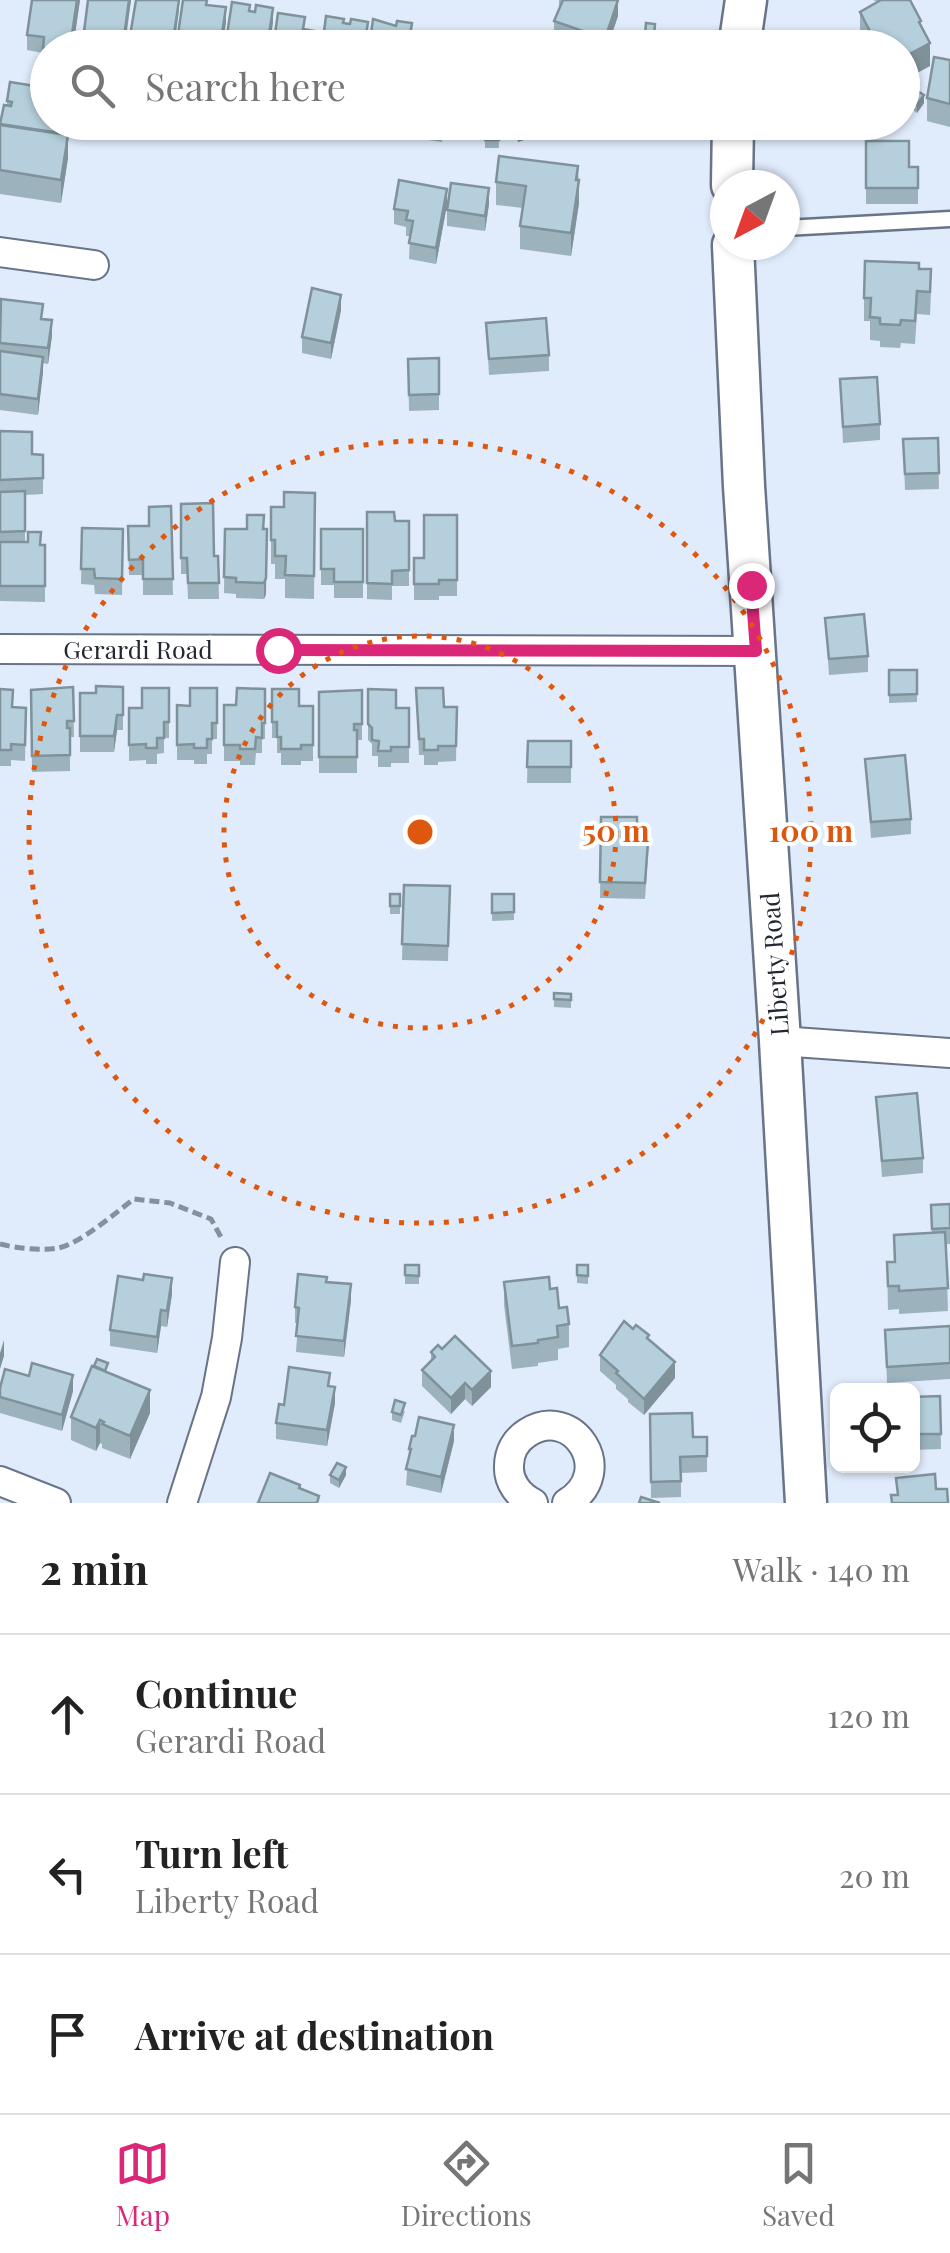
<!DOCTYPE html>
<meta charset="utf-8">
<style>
:root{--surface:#fff;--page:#f6f6f6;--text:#222;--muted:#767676;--line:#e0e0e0;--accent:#db2777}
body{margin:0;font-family:"Playfair Display",serif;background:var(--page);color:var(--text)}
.controls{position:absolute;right:30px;bottom:30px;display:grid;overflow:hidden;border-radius:15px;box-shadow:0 2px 8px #0004}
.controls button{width:90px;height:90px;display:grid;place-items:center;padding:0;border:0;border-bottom:2px solid var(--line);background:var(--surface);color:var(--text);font:50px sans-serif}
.compass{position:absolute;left:710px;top:170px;width:90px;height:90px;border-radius:50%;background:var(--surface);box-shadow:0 2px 8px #0004;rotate:221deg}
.stop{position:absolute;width:30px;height:30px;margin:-22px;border:8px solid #db2777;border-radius:50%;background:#fff}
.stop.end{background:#db2777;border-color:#fff;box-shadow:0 2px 10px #0008}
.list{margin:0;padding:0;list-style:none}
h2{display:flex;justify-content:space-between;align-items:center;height:130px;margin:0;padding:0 40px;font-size:42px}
h2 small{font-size:32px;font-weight:400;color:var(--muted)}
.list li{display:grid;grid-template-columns:65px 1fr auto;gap:30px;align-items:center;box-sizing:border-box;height:160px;padding:0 40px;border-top:2px solid var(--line)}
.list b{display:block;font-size:38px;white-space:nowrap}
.list p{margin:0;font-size:32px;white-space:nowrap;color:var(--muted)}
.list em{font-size:32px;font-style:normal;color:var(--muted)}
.icon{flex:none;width:55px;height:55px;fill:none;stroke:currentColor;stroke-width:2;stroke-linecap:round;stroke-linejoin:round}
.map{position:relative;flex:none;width:950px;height:1503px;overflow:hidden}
.search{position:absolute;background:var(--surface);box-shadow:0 2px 8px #0004;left:30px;right:30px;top:30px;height:110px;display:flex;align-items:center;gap:25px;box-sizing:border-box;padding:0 35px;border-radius:55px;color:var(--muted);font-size:38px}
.sheet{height:610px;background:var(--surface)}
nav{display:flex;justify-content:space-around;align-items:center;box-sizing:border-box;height:140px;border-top:2px solid var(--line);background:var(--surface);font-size:28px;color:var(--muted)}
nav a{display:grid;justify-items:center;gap:5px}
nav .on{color:var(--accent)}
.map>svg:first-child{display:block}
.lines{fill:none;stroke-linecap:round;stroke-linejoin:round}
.lane-casing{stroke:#697488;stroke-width:19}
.street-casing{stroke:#697488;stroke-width:32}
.secondary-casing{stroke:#697488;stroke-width:45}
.path{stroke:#878e9c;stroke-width:5;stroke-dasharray:10 5;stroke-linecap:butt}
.lane{stroke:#fff;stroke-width:14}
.street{stroke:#fff;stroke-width:28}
.secondary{stroke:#fff;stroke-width:40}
.wall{fill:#9cb3bd}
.shaded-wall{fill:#7f929a}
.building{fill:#b5d0dc;stroke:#7f929a;stroke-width:2.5}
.route{stroke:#db2777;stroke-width:12}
.ring{fill:none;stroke:#de570e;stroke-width:5;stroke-dasharray:5 10}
.labels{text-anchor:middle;stroke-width:8;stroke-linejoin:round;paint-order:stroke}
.street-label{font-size:25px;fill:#242831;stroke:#fff}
.centre{fill:#de570e;stroke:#fff;stroke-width:5}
.ring-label{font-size:30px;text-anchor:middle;font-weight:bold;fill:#de570e;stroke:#fff;stroke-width:8;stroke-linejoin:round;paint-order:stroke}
</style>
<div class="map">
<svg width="950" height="1503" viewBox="0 0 950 1503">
<rect width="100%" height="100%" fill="#e0ebfc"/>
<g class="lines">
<defs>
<polyline id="lane" points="785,228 950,219"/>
<g id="street">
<polyline points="0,252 94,265"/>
<polyline points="0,649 756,651"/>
<polyline points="780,1041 950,1053"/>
<polyline points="0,1481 56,1503"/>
<polyline points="182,1503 216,1397 227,1338 235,1262"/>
<path d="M533 1503C519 1496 508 1482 509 1466 509 1452 516 1440 527 1433 573 1403 618 1472 567 1503"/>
</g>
<g id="secondary">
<polyline points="739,48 746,0"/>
<polyline points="732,185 733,122"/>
<polyline points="733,245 744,486 780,1041 806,1503"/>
</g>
</defs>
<use href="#lane" class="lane-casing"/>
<use href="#street" class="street-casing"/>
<use href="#secondary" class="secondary-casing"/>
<path class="path" d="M0 1244C15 1248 43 1251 58 1248 80 1244 115 1213 134 1199L170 1203 211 1219 222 1239"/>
<use href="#lane" class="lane"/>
<use href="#street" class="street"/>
<use href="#secondary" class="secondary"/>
</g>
<g class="wall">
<polygon points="32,0 80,0 73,48 48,48 48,65 43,64 43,53 27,50 27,35"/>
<polygon points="88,0 131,0 125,48 84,48 84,32"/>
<polygon points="559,0 618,0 618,16 607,48 584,48 554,37 554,21 559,9"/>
<polygon points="873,0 910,0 921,26 930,66 902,81 902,48 866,48 860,35 860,12 878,2"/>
<polygon points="646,23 655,24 654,44 645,43"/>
<polygon points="950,60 950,127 927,121 927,98"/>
<polygon points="909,99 924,103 917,113 909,107"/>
<polygon points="7,101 64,122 62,134 68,158 61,203 0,194 0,125 4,105 7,106"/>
<polygon points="414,122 461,122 460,129 444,127 442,142 414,138"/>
<polygon points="511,122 558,122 558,128 518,142"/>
<polygon points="485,127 498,127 499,148 485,148"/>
<polygon points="866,141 909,167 918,167 918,204 866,204"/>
<polygon points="578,180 579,203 571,256 520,249 520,226 523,208 496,205 496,182"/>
<polygon points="489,204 485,231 447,226 447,210"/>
<polygon points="447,205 436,264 409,259 410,236 406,236 406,227 394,224 394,209"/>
<polygon points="919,269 931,292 930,315 917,314 915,344 901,343 900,348 880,347 880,341 870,340 870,321 864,321 864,298"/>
<polygon points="0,306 43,319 52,336 48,364 43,363 38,415 0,410"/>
<polygon points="341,310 331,359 302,353 302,337"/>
<polygon points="486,323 549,355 549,371 489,375"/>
<polygon points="439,358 439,410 409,411 408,359"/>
<polygon points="840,379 880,424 880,440 843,443"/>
<polygon points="0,431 32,454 43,455 43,494 25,495 25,542 45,545 45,602 0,601"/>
<polygon points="938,438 939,489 905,490 903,439"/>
<polygon points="315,493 314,599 285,598 285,579 275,579 275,564 271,564 271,507 284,507"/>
<polygon points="181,504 214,556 218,556 219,599 188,599 187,574 181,574"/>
<polygon points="171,506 173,595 143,595 143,575 129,575 128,526 149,526"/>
<polygon points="367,512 395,521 409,521 409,586 392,586 392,600 367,599"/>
<polygon points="264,515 266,594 264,599 236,598 236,594 224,593 225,529 247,529"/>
<polygon points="457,515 457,596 439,596 439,600 414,600 414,558 424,558"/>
<polygon points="82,528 123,529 122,595 95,594 94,585 81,584"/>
<polygon points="321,529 363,529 363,598 334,598 334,585 321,585"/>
<polygon points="825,618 868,656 868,672 829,675"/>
<polygon points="889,670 917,670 917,702 889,703"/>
<polygon points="73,687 74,737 70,737 70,771 32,772 31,690"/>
<polygon points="123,687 123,730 117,730 114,752 80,752 80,693 96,693"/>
<polygon points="169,688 169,738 164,738 164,753 157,754 157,764 146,764 146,760 129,761 129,708 142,708"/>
<polygon points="217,688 217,739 212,739 212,754 207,754 207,764 194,764 194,760 177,760 177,705 190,706"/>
<polygon points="416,688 444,707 457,707 456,761 438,762 438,765 424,765 424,755 419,755"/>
<polygon points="0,689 13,707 26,708 25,761 11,760 11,766 0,766"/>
<polygon points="265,689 265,739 262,739 262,753 256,753 255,765 240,765 240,761 224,761 224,705 236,705"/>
<polygon points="272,689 299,706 313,706 313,761 301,761 301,765 281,765 281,753 277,753 277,738 272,738"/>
<polygon points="368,689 396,708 409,708 409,763 391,763 391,767 378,767 378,756 372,756 372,744 368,740"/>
<polygon points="362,690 362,740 357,740 357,773 319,773 319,692"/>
<polygon points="528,741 571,741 571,783 527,783"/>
<polygon points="865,759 911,819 911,834 871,838"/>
<polygon points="601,817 637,827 649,843 645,899 600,898"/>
<polygon points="404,885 450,886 448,961 402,960"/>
<rect x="390" y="894" width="10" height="20"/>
<polygon points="492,894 514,894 514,920 492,921"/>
<polygon points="554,993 571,994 571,1008 554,1007"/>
<polygon points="876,1097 923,1158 923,1173 882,1177"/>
<polygon points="950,1204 950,1244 946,1244 948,1311 899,1314 899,1309 888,1310 887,1262 894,1262 894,1235 932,1233 931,1205"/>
<rect x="405" y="1265" width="14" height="19"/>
<polygon points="577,1265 588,1265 588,1284 577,1283"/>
<polygon points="141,1279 172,1294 167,1327 161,1326 157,1353 110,1346 110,1330"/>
<polygon points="504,1282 550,1289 569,1324 569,1347 558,1349 558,1360 538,1363 538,1366 512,1369 504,1305"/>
<polygon points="351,1300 344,1357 296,1352 298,1323 295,1323 295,1307"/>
<polygon points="950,1326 950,1379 887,1383 885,1330"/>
<polygon points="633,1329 649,1340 675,1378 644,1415 628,1402 628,1399 616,1389 616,1385 600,1371 600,1355"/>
<polygon points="431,1352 491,1387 472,1406 465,1399 451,1414 422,1386 422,1370 431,1361"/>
<polygon points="94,1366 107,1372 150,1413 130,1459 102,1448 102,1444 100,1443 96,1451 71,1440 71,1417"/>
<polygon points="330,1387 335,1403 327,1446 276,1439 276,1423 284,1405"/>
<polygon points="0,1388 73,1391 62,1431 0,1413"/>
<polygon points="940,1396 941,1449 912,1450 912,1397"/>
<polygon points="405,1411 401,1423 392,1420 392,1412"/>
<polygon points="650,1414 693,1437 707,1437 707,1472 681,1473 681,1497 651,1498"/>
<polygon points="454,1441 441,1493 406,1485 409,1449"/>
<polygon points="330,1475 346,1475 339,1488 330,1483"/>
</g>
<g class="shaded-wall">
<polygon points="77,0 80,0 73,48 70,48"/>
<polygon points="129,0 131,0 124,48 124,37"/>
<polygon points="179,0 179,10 174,48 172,48"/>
<polygon points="618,0 618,16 607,48 605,48 605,39"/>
<polygon points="226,7 226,23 222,48 220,48"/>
<polygon points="273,8 273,23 269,48 267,48"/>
<polygon points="930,43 930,66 902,81 902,58"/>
<polygon points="924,95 924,103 917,113 917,105"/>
<polygon points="528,122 558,122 558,128 518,142 518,126"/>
<polygon points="68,135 68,158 61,203 61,180"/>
<polygon points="578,166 579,203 571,256 571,233"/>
<polygon points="489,188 489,204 485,231 485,216"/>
<polygon points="447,189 447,205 436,264 436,248"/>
<polygon points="341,295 341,310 331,359 331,343"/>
<polygon points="52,320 52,336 48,364 48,348"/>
<polygon points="43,357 43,373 38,415 38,399"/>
<polygon points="267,529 266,594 264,599 264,583"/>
<polygon points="117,715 117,730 114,752 114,736"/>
<polygon points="172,1278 172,1294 167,1327 167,1311"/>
<polygon points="351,1284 351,1300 344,1357 344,1341"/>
<polygon points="161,1310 161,1326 157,1353 157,1337"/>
<polygon points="4,1340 4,1356 0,1369 0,1353"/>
<polygon points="675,1362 675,1378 644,1415 644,1399"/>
<polygon points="491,1371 491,1387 472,1406 472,1390"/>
<polygon points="73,1375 73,1391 62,1431 62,1415"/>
<polygon points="465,1383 465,1399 451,1414 451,1398"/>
<polygon points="335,1387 335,1403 327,1446 327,1430"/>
<polygon points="150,1390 150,1413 130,1459 130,1436"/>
<polygon points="100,1420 100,1443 96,1451 96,1428"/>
<polygon points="454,1425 454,1441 441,1493 441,1477"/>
<polygon points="346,1467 346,1475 339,1488 339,1480"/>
</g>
<g class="building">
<polygon points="32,0 77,0 70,48 43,48 44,37 27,35"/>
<polygon points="88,0 129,0 124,37 84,32"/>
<polygon points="136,0 179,0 172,48 128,48"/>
<polygon points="183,0 207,0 206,5 226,7 220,48 176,48"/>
<polygon points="563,0 618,0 605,39 554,21"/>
<polygon points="881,0 910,0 921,21 919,22 930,43 902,58 902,48 872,48 877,45 860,12"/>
<polygon points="232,2 250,5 249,11 255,12 256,5 273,8 267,48 225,48"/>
<polygon points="278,13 305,17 303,29 320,32 317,48 273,48"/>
<polygon points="326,16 344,19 343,23 350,24 351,19 368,22 364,48 322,48"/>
<polygon points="373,19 396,26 397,21 412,23 408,48 369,48"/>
<polygon points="646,23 655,24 654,36 645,35"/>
<polygon points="934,57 950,60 950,104 927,98"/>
<polygon points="10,82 48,88 48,122 62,122 60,133 0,124 4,105 11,106 12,102 7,101"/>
<polygon points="916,90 924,95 917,105 909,99"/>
<polygon points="415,122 442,122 442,126"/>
<polygon points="0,125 68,135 61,180 0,170"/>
<polygon points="485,127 498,127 499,140 485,140"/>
<polygon points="866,141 909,141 909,167 918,167 918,188 866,188"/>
<polygon points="499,156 578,166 576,180 579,180 571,233 520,226 526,186 496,182"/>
<polygon points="399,180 447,189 436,248 409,243 413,221 406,220 408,211 394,209"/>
<polygon points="451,183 489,188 485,216 447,210"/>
<polygon points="865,261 919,263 919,269 931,269 930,292 917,291 915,321 901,320 900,325 880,324 880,318 870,317 871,298 864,298"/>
<polygon points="312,288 341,295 331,343 302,337"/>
<polygon points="1,299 43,304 41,319 52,320 48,348 0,343"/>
<polygon points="546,318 549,355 489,359 486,323"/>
<polygon points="0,351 43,357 38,399 0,394"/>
<polygon points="439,358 439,394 409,395 408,359"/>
<polygon points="877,377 880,424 843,427 840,379"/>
<polygon points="0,431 32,432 32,454 43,455 43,478 0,480"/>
<polygon points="938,438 939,473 905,474 903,439"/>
<polygon points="25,491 25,531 0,532 0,492"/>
<polygon points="284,492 315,493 314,576 285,575 286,556 275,556 275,540 271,540 271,507 284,507"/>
<polygon points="213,503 214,556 218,556 219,583 188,583 187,558 181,558 181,504"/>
<polygon points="171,506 173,579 143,579 143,559 129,560 128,526 149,526 149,507"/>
<polygon points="367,512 394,512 395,521 409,521 409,570 392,571 392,584 367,583"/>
<polygon points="247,515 264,515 263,529 267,529 266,578 264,583 236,582 236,578 224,577 225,529 247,529"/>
<polygon points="424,515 457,515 457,580 439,580 439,584 414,584 414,558 424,558"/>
<polygon points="82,528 123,529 122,579 95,578 94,569 81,569"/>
<polygon points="321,529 363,529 363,582 334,582 334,569 321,569"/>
<polygon points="28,532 41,532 40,545 45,545 45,586 0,586 0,542 28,542"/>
<polygon points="864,614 868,656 829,659 825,618"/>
<polygon points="889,670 917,670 917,694 889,695"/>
<polygon points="96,686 123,687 123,715 117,715 114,736 80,736 80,693 96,693"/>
<polygon points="73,687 74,721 67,721 67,728 70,728 70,755 32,756 31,690"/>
<polygon points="142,688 169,688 169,722 164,722 164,738 157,738 157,748 146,748 146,744 129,745 129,708 142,708"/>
<polygon points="190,688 217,688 217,723 212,723 212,739 207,739 207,748 194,748 194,744 177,745 177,705 190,706"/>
<polygon points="237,688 265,689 265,723 262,723 262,738 256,737 255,749 240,749 240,745 224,745 224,705 236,705"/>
<polygon points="416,688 443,688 444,707 457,707 456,746 438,746 438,750 424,750 424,739 419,739"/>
<polygon points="0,689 13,690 12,707 26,708 25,745 11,744 11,750 0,750"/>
<polygon points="272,689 299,689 299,706 313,706 313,745 301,745 301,749 281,749 281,737 277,737 277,722 272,722"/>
<polygon points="368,689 396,690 396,708 409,708 409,747 391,747 391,751 378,751 379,741 372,740 372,728 368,724"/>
<polygon points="362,690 362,724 354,724 354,730 357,730 357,757 319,757 319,692"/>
<polygon points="528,741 571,741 571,767 527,767"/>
<polygon points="905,755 911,819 871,822 865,759"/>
<polygon points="601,817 637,817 637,827 649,827 645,883 600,882"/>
<polygon points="404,885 450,886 448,946 402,944"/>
<rect x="390" y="894" width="10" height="12"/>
<polygon points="492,894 514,894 514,912 492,913"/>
<polygon points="554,993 571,994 571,1000 554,999"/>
<polygon points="917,1093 923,1158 882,1161 876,1097"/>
<polygon points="950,1204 950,1228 932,1229 931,1205"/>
<polygon points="945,1232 948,1288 899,1291 899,1286 888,1286 887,1262 895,1262 894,1235"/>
<polygon points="405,1265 419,1265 419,1276 405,1275"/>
<polygon points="577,1265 588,1265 588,1276 577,1275"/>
<polygon points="144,1274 172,1278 167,1311 161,1310 157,1337 110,1330 118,1276 143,1280"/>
<polygon points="298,1274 327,1277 326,1282 351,1284 344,1341 296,1336 299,1308 295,1307"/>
<polygon points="549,1277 550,1289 557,1288 559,1308 567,1307 569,1324 557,1326 558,1337 538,1340 538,1343 512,1346 504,1282"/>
<polygon points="624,1321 633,1329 636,1325 649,1335 647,1338 675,1362 644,1399 616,1373 618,1371 600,1355"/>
<polygon points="950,1326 950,1363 887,1367 885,1330"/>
<polygon points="455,1336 491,1371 472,1390 465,1383 451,1398 422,1370 435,1357 431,1352 438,1345 442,1349"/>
<polygon points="97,1359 108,1363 105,1371 94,1366"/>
<polygon points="32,1363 73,1375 62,1415 0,1397 0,1388 5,1369 29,1376"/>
<polygon points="92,1366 150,1390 130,1436 102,1424 104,1422 100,1420 96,1428 71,1417"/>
<polygon points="289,1367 330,1373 328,1386 335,1387 327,1430 276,1423 279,1404 284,1405"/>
<polygon points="940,1396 941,1434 912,1434 912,1397"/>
<polygon points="395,1400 405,1403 401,1415 392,1412"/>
<polygon points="692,1413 693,1437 707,1437 707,1456 680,1457 681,1481 651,1482 650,1414"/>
<polygon points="419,1417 454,1425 441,1477 406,1469 411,1449 409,1449 412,1436 415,1436"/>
<polygon points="337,1463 346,1467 339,1480 330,1475"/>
<polygon points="270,1473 300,1485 299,1488 319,1496 317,1503 258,1503"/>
<polygon points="935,1474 936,1489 947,1489 948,1503 892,1503 891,1495 898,1495 896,1478"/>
<polygon points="641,1497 660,1503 639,1503"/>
</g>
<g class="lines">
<polyline class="route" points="278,650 756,651 751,585"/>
</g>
<g class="ring">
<circle cx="420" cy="832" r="196"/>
<circle cx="420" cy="832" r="391"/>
</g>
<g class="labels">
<g class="street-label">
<text x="138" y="659">Gerardi Road</text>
<text transform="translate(775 964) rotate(-94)" y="9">Liberty Road</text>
</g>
</g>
<circle cx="420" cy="832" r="15" class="centre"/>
<g class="ring-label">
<text x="616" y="842">50 m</text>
<text x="811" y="842">100 m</text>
</g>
</svg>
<div class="controls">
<button><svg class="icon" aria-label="locate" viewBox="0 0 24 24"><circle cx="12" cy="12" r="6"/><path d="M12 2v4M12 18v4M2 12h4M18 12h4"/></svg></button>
</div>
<svg class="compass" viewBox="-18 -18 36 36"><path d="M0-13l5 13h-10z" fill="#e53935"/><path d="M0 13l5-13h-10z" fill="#767676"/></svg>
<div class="stop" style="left:278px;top:650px"></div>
<div class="stop end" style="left:751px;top:585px"></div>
<div class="search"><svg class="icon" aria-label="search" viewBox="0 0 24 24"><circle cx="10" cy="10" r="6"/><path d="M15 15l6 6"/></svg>Search here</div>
</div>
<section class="sheet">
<h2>2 min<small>Walk · 140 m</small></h2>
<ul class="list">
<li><svg class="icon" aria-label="ahead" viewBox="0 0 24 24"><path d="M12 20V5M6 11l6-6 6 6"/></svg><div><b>Continue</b><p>Gerardi Road</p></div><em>120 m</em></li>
<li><svg class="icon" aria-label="left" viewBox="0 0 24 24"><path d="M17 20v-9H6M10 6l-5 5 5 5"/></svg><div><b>Turn left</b><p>Liberty Road</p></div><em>20 m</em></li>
<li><svg class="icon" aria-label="arrive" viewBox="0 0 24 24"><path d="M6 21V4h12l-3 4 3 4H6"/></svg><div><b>Arrive at destination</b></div></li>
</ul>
</section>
<nav>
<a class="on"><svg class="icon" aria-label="map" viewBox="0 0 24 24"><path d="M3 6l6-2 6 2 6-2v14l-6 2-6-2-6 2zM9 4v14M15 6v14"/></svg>Map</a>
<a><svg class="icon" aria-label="directions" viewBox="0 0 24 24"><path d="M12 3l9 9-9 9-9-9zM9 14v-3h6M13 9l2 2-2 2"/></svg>Directions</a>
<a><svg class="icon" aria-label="saved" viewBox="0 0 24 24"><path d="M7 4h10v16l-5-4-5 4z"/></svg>Saved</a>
</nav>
